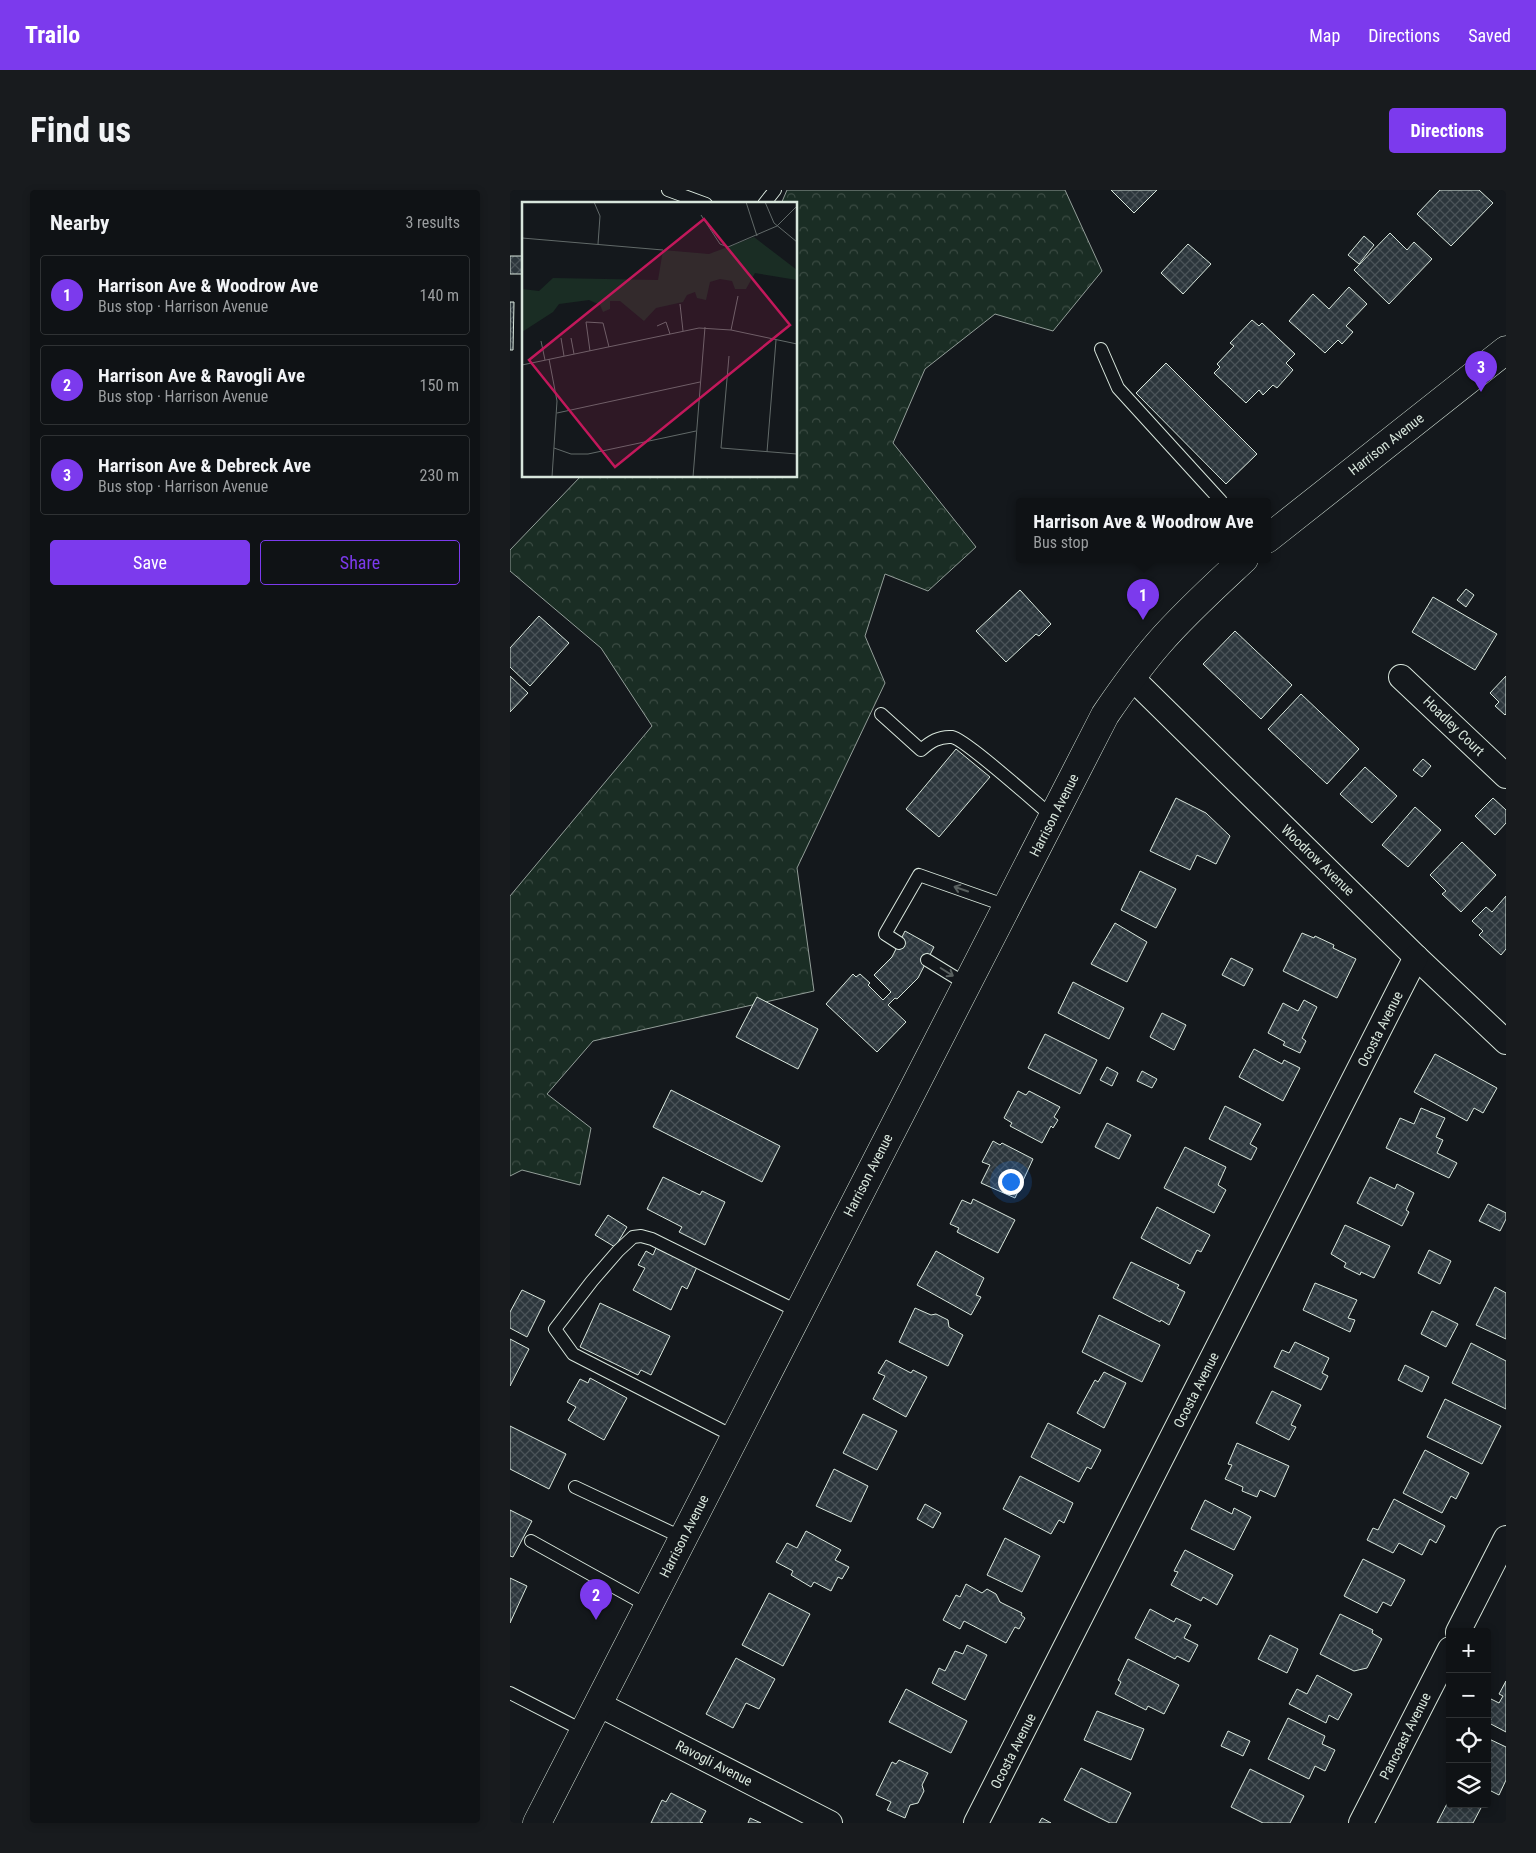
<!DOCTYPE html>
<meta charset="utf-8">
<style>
:root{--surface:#0f1215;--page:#181b1e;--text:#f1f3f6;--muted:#9b9ea0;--line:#2f3234;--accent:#7c3aed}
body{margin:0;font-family:"Roboto Condensed",sans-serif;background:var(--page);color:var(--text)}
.controls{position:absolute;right:15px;bottom:15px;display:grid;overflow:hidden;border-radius:5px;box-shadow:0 2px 8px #0003}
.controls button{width:45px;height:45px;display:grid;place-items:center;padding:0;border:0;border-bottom:1px solid var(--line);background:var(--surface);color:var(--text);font:25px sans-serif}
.you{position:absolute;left:500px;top:991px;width:18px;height:18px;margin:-12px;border:4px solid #fff;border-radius:50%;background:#1a73e8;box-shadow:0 0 0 8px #1a73e833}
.badge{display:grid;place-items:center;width:32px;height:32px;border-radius:50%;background:var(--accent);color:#fff;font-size:16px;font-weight:700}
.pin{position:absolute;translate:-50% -41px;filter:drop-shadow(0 1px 2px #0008)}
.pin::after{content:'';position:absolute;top:26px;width:18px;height:15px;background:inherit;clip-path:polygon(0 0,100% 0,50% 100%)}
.popup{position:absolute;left:506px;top:308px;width:255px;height:65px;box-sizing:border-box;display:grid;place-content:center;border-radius:5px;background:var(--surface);filter:drop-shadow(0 1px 4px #0005);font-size:16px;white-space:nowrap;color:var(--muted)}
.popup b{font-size:19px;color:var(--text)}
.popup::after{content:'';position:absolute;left:50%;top:100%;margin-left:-10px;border:10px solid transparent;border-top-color:var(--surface)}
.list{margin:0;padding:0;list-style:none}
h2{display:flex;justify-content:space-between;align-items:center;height:65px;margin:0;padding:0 20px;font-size:21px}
h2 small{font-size:16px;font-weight:400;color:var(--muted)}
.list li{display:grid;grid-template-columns:32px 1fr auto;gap:15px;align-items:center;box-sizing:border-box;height:80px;margin:0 10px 10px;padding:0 10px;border:1px solid var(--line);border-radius:5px}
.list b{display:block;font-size:19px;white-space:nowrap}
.list p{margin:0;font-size:16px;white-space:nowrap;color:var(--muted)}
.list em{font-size:16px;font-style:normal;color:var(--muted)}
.actions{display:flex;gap:10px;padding:15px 20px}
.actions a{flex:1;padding:11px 0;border:1px solid var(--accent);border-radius:5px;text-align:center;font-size:18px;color:var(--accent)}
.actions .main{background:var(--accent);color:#fff}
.icon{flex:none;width:28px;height:28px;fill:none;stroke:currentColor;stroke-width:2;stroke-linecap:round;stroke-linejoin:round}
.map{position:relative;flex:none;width:996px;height:1633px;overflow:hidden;border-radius:5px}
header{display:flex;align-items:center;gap:30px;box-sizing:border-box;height:70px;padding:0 25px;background:var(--accent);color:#fff}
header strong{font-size:24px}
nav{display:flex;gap:28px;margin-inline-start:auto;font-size:18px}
.intro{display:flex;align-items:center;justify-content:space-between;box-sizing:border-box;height:120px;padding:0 30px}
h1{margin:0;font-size:35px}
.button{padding:12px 22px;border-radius:5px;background:var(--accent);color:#fff;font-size:18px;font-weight:700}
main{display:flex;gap:30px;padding:0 30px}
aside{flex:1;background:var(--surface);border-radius:5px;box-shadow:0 2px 8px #0003}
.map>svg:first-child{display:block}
.forest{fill:url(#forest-crowns);stroke:#939e99}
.building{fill:url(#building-cross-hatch);stroke:#d8e6dc}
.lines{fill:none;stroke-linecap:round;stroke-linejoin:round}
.service-casing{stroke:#d8e6dc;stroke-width:14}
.minor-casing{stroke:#d8e6dc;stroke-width:26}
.secondary-casing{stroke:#d8e6dc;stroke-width:29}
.service{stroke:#14181c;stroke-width:12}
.minor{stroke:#14181c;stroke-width:24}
.secondary{stroke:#14181c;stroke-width:28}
.oneway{stroke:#59605f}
.labels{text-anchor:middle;stroke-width:4;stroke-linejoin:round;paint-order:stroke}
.street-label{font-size:14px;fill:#d8e6dc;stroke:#14181c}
.inset-road{fill:none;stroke:#626a69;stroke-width:1}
.view{fill:#c2185b;fill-opacity:0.15;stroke:#c2185b;stroke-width:2.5}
.inset-edge{fill:none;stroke:#d8e6dc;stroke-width:2.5}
</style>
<header>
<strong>Trailo</strong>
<nav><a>Map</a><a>Directions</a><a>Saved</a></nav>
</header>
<div class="intro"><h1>Find us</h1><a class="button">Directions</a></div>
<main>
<aside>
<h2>Nearby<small>3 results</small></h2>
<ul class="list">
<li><span class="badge">1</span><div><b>Harrison Ave &amp; Woodrow Ave</b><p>Bus stop · Harrison Avenue</p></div><em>140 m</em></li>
<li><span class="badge">2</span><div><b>Harrison Ave &amp; Ravogli Ave</b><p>Bus stop · Harrison Avenue</p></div><em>150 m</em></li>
<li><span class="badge">3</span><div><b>Harrison Ave &amp; Debreck Ave</b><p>Bus stop · Harrison Avenue</p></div><em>230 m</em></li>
</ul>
<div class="actions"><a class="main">Save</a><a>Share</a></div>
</aside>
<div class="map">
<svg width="996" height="1633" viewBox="0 0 996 1633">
<defs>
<pattern id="forest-crowns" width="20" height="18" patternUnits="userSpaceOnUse" patternTransform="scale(1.25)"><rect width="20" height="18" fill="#1a2d24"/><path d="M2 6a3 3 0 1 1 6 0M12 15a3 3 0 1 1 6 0" fill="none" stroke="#3b4b43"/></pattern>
<pattern id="building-cross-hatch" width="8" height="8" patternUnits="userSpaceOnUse" patternTransform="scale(1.25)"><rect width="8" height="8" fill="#2c363c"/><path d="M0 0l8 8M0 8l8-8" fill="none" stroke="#4a5358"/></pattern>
</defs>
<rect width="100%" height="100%" fill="#14181c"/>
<polygon class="forest" points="277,0 555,0 592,81 543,141 485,124 415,179 383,253 466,357 418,401 375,384 355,446 375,493 287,678 304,801 83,851 37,904 81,938 70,995 12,980 0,986 0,706 142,536 91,458 0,381 0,360 71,286 286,286 286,14 271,14"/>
<g class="building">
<polygon points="601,0 647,0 624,23"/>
<polygon points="930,0 969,0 983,13 941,56 907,24"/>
<polygon points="880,43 897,60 904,52 922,69 879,114 844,80"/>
<polygon points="854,46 864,55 849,74 838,65"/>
<polygon points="678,54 701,74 673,104 651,83"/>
<rect x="0" y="66" width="14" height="18"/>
<polygon points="839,97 857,114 836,136 843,142 832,154 828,150 815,163 779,131 803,104 819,119"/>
<polygon points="0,112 4,112 3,160 0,160"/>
<polygon points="742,130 749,136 752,133 785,164 776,173 783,180 767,198 763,195 753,205 749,200 736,213 704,183 710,177 707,174 724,156 720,153"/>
<polygon points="656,173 747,264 716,294 626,203"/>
<polygon points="956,399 964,405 956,417 947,410"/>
<polygon points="510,400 541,434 529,446 526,444 496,472 466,441"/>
<polygon points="923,407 987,444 965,480 902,442"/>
<polygon points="29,426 59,453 20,496 0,477 0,458"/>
<polygon points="725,441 782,495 751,529 693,474"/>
<polygon points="0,486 18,503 0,522"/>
<polygon points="996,486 996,524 995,525 985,516 989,512 980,503"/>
<polygon points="791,504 849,559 817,594 758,539"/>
<polygon points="446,559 480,587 429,647 396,619"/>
<polygon points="913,569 921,576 912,587 903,580"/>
<polygon points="855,577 887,606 862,633 830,604"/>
<polygon points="666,608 696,623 720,646 706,674 687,665 680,680 640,661"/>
<polygon points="983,608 996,620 996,633 985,645 965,626"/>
<polygon points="905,617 931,640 898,677 872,655"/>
<polygon points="952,652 986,685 951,722 932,704 936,701 920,685"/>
<polygon points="630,681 666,699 646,738 611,720"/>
<polygon points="996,706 996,759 991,765 969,745 973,741 962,731 976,717 982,722"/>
<polygon points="605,733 637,752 617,792 581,774"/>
<polygon points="395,741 424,757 408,788 387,809 385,808 378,815 396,832 367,862 316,814 343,784 346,787 350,784 360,793 358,795 373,810 381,802 364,785 382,767"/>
<polygon points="792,743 804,748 805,746 824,755 823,758 846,769 827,808 773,781"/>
<polygon points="721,768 743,779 734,796 712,785"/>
<polygon points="563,792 614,818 599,849 548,823"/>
<polygon points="247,807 308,839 288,879 226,847"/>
<polygon points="794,810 807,817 792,848 796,851 790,863 773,855 775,852 758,843 773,813 788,821"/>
<polygon points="652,823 676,835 664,860 640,847"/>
<polygon points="535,844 587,870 570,904 518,878"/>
<polygon points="744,859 772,874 774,870 790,878 773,911 729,887"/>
<polygon points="925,864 987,898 973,923 964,918 957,931 904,902"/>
<polygon points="597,877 608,883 602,896 590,890"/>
<polygon points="632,881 647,889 642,898 627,891"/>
<polygon points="161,900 270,956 252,992 143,937"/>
<polygon points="508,901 516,905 519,901 550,917 544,927 548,930 543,938 541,936 532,953 500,936 502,933 494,928"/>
<polygon points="715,916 751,934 740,954 747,958 741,970 699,949"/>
<polygon points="911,918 935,928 926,947 933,950 927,963 947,973 939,988 876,958 890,928 904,934"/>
<polygon points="597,933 621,945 609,969 585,957"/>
<polygon points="483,951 490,955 492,953 523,969 505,1008 471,993 480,975 472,972"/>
<polygon points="675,957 716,977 708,995 716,1000 704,1023 654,998"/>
<polygon points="153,987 190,1005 192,1001 215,1012 195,1055 169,1042 172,1037 137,1019"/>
<polygon points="860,987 885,999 887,994 904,1003 896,1020 899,1022 892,1036 847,1013"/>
<polygon points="463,1009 505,1030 488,1063 447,1042 449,1038 440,1034 452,1010 461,1014"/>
<polygon points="978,1014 996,1023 996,1029 990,1041 969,1031"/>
<polygon points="647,1017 700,1045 691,1062 687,1060 680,1074 631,1048"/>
<polygon points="98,1025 117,1037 105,1057 85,1045"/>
<polygon points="835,1035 880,1056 864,1088 851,1082 850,1085 834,1077 836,1073 821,1064"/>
<polygon points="146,1058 187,1077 177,1099 172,1096 161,1120 123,1100 135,1078 128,1075 136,1061 143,1065"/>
<polygon points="919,1060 941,1071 930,1094 908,1083"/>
<polygon points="426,1061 474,1088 466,1105 471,1107 461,1125 407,1095"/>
<polygon points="621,1072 669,1095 667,1098 675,1102 659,1135 651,1130 650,1132 603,1108"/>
<polygon points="805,1093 847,1110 838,1128 845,1130 840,1142 793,1120"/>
<polygon points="985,1097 996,1103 996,1149 966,1135"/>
<polygon points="12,1100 35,1111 17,1147 0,1138 0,1122"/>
<polygon points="90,1113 160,1146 141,1185 131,1180 128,1185 70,1157"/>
<polygon points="405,1118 421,1125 426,1124 438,1130 439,1137 453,1145 438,1176 389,1152"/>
<polygon points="922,1121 948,1134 936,1157 911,1144"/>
<polygon points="589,1125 650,1155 632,1192 572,1162"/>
<polygon points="0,1149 19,1159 0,1196"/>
<polygon points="785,1152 819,1168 812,1183 818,1186 811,1200 764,1177 772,1160 779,1163"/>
<polygon points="961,1153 996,1171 996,1219 942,1193"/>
<polygon points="376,1170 401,1183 403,1180 417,1187 396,1227 363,1209 375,1186 368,1183"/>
<polygon points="895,1175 919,1187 912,1202 888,1190"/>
<polygon points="594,1182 616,1193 594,1238 567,1223 585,1190 588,1192"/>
<polygon points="80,1188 117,1208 94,1250 58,1230 66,1217 57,1212 70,1189 78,1193"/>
<polygon points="762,1201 791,1215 781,1235 786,1237 779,1250 746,1233"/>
<polygon points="935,1209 991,1236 972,1274 917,1247"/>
<polygon points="353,1224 387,1241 367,1280 333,1263"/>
<polygon points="538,1233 591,1260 581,1279 577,1277 569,1292 521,1267"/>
<polygon points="0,1236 56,1264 39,1299 0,1279"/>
<polygon points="727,1253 779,1276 765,1307 750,1300 747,1307 732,1301 733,1297 715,1289 722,1275 718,1274"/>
<polygon points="915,1260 959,1283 946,1309 941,1306 932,1323 893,1303"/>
<polygon points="324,1279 358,1296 341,1332 306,1316"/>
<polygon points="510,1286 563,1313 554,1333 549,1330 541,1344 493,1319"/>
<polygon points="884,1309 935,1336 926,1353 920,1349 912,1365 889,1353 883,1363 857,1350 863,1338 868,1340"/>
<polygon points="695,1310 722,1324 724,1318 741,1327 724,1360 681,1339"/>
<polygon points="415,1314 431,1323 423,1338 407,1329"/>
<polygon points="0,1320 22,1331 3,1367 0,1366"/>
<polygon points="296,1341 331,1360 325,1370 339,1377 332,1389 328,1387 321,1401 304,1392 301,1397 281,1385 283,1381 266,1372 277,1353 287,1358"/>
<polygon points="495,1348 530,1366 512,1402 477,1385"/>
<polygon points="675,1360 723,1385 707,1415 693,1407 691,1411 661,1395 668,1382 664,1381"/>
<polygon points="853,1369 895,1390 881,1416 873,1412 867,1423 834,1406"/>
<polygon points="0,1388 17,1396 0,1433"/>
<polygon points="456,1394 472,1403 477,1399 486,1404 490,1412 512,1423 511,1425 515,1428 509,1439 505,1437 496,1453 454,1431 450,1439 433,1430 446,1405 450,1407"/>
<polygon points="259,1403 300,1424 273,1476 232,1455"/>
<polygon points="640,1419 664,1432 666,1428 681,1435 674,1448 688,1455 679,1472 667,1466 665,1469 625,1448"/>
<polygon points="830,1424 863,1440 862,1443 872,1449 857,1478 844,1481 810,1464"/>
<polygon points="760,1445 788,1459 777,1483 748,1469"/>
<polygon points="457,1455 477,1465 455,1510 422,1493 429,1478 435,1481 445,1461 453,1464"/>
<polygon points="226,1468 265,1489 249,1519 236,1513 223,1538 196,1524"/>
<polygon points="618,1469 669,1495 654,1524 638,1516 636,1520 605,1504 611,1492 608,1490"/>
<polygon points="807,1485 842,1504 828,1530 819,1525 816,1533 779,1514 787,1499 797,1504"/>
<polygon points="996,1491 996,1542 979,1533 981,1529 977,1527 977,1515 981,1509 989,1513 993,1506 989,1504"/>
<polygon points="396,1499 457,1531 441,1563 379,1532"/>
<polygon points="587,1521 634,1539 621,1570 574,1550"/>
<polygon points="778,1528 815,1546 812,1554 825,1560 815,1581 805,1576 799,1589 758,1569"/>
<polygon points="718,1541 740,1551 733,1566 711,1556"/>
<polygon points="977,1548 996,1557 996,1590 989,1605 977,1599"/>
<polygon points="389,1570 418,1583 412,1595 414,1601 408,1613 400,1615 395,1628 377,1620 381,1612 366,1605 382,1572 386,1574"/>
<polygon points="571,1578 621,1603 606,1633 600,1633 554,1610"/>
<polygon points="740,1579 794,1606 780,1633 753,1633 721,1617"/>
<polygon points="161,1603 196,1621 190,1632 193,1633 141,1633 152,1610 156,1612"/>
<polygon points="940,1608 940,1614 972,1616 963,1633 927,1633"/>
<polygon points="240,1628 251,1633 238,1633"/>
<polygon points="532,1628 541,1633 529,1633"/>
</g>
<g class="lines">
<defs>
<g id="service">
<polyline points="158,0 196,14"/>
<polyline points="254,14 265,0"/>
<polyline points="591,159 608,198 711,311"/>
<path d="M371 524 411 560C420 552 429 546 442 547 455 549 527 614 543 627"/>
<polyline points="389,753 375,744 409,685 497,716"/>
<polyline points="417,770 456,794"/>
<polyline points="225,1247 63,1164 45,1139 82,1091 108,1061 123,1047 131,1046 142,1049 289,1122"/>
<polyline points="65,1297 173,1348"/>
<polyline points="21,1351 138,1416"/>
<polyline points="0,1503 74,1541"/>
</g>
<g id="minor">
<polyline points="621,487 906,767 996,852"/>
<polyline points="891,487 996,586"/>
<polyline points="948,1442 996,1348"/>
<polyline points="88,1514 320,1633"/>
<polyline points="466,1633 906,767"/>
<polyline points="851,1633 940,1459"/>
</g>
<g id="secondary">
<polyline points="757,349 996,160"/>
<path d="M27 1633 595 525C612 500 629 476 649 453 675 423 705 396 734 369"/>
</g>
</defs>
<use href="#service" class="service-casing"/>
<use href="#minor" class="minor-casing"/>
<use href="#secondary" class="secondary-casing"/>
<use href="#service" class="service"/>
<use href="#minor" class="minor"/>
<use href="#secondary" class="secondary"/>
</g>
<defs><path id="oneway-shaft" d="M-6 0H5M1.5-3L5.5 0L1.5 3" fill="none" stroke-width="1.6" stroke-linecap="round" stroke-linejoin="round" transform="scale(1.25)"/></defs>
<g class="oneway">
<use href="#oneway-shaft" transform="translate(451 699) rotate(-161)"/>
<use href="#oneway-shaft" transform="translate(437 782) rotate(32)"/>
</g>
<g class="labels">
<g class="street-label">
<text transform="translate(876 254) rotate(-38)" y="5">Harrison Avenue</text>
<text transform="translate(944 536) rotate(44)" y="5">Hoadley Court</text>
<text transform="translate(544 625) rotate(-63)" y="5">Harrison Avenue</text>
<text transform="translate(808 670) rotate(44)" y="5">Woodrow Avenue</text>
<text transform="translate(870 839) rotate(-63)" y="5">Ocosta Avenue</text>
<text transform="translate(358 985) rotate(-63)" y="5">Harrison Avenue</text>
<text transform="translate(686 1200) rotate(-63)" y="5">Ocosta Avenue</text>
<text transform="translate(174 1346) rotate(-63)" y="5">Harrison Avenue</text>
<text transform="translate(895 1546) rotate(-63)" y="5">Pancoast Avenue</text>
<text transform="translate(503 1561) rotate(-63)" y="5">Ocosta Avenue</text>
<text transform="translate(204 1573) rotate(27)" y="5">Ravogli Avenue</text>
</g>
</g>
<g transform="translate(12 12)">
<rect width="275" height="275" fill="#14181c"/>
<path d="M232 35 275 68V78L233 71 224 87H213L210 79 198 77 188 80 184 98 175 96 173 90 165 93 161 100 134 106 122 119 98 99H88V107L81 110 78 103 67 98 37 102 31 110 0 130V87L17 89 31 76 136 78 141 48 187 52Z" fill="#1a2d24"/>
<path class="inset-road" d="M72 0 78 14 76 42M224 0 235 34M243 0 252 21 275 40M179 13 198 42 206 45 255 24 275 4M0 36 141 48M158 102 161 129M135 124 144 120 148 132M209 128 216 94M39 136 42 154M49 136 52 152M19 139 23 158M68 149 64 120 81 121 87 145M207 154 199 246 275 252M27 157 35 199 30 275M0 163 177 126 209 128 275 142M35 211 178 180M32 246 49 252H66L174 229M245 250 254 138M171 275 183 125"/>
<path class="view" d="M182 17 268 123 93 265 7 158Z"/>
<rect width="275" height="275" class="inset-edge"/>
</g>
</svg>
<div class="controls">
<button>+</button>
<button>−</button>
<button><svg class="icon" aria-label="locate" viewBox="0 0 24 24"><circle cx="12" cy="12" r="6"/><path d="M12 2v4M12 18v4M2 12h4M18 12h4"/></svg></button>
<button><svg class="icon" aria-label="layers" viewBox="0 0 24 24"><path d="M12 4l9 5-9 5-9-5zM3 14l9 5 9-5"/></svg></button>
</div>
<div class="you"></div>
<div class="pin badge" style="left:633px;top:430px">1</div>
<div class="popup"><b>Harrison Ave &amp; Woodrow Ave</b>Bus stop</div>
<div class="pin badge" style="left:86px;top:1430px">2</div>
<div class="pin badge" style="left:971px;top:202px">3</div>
</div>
</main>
